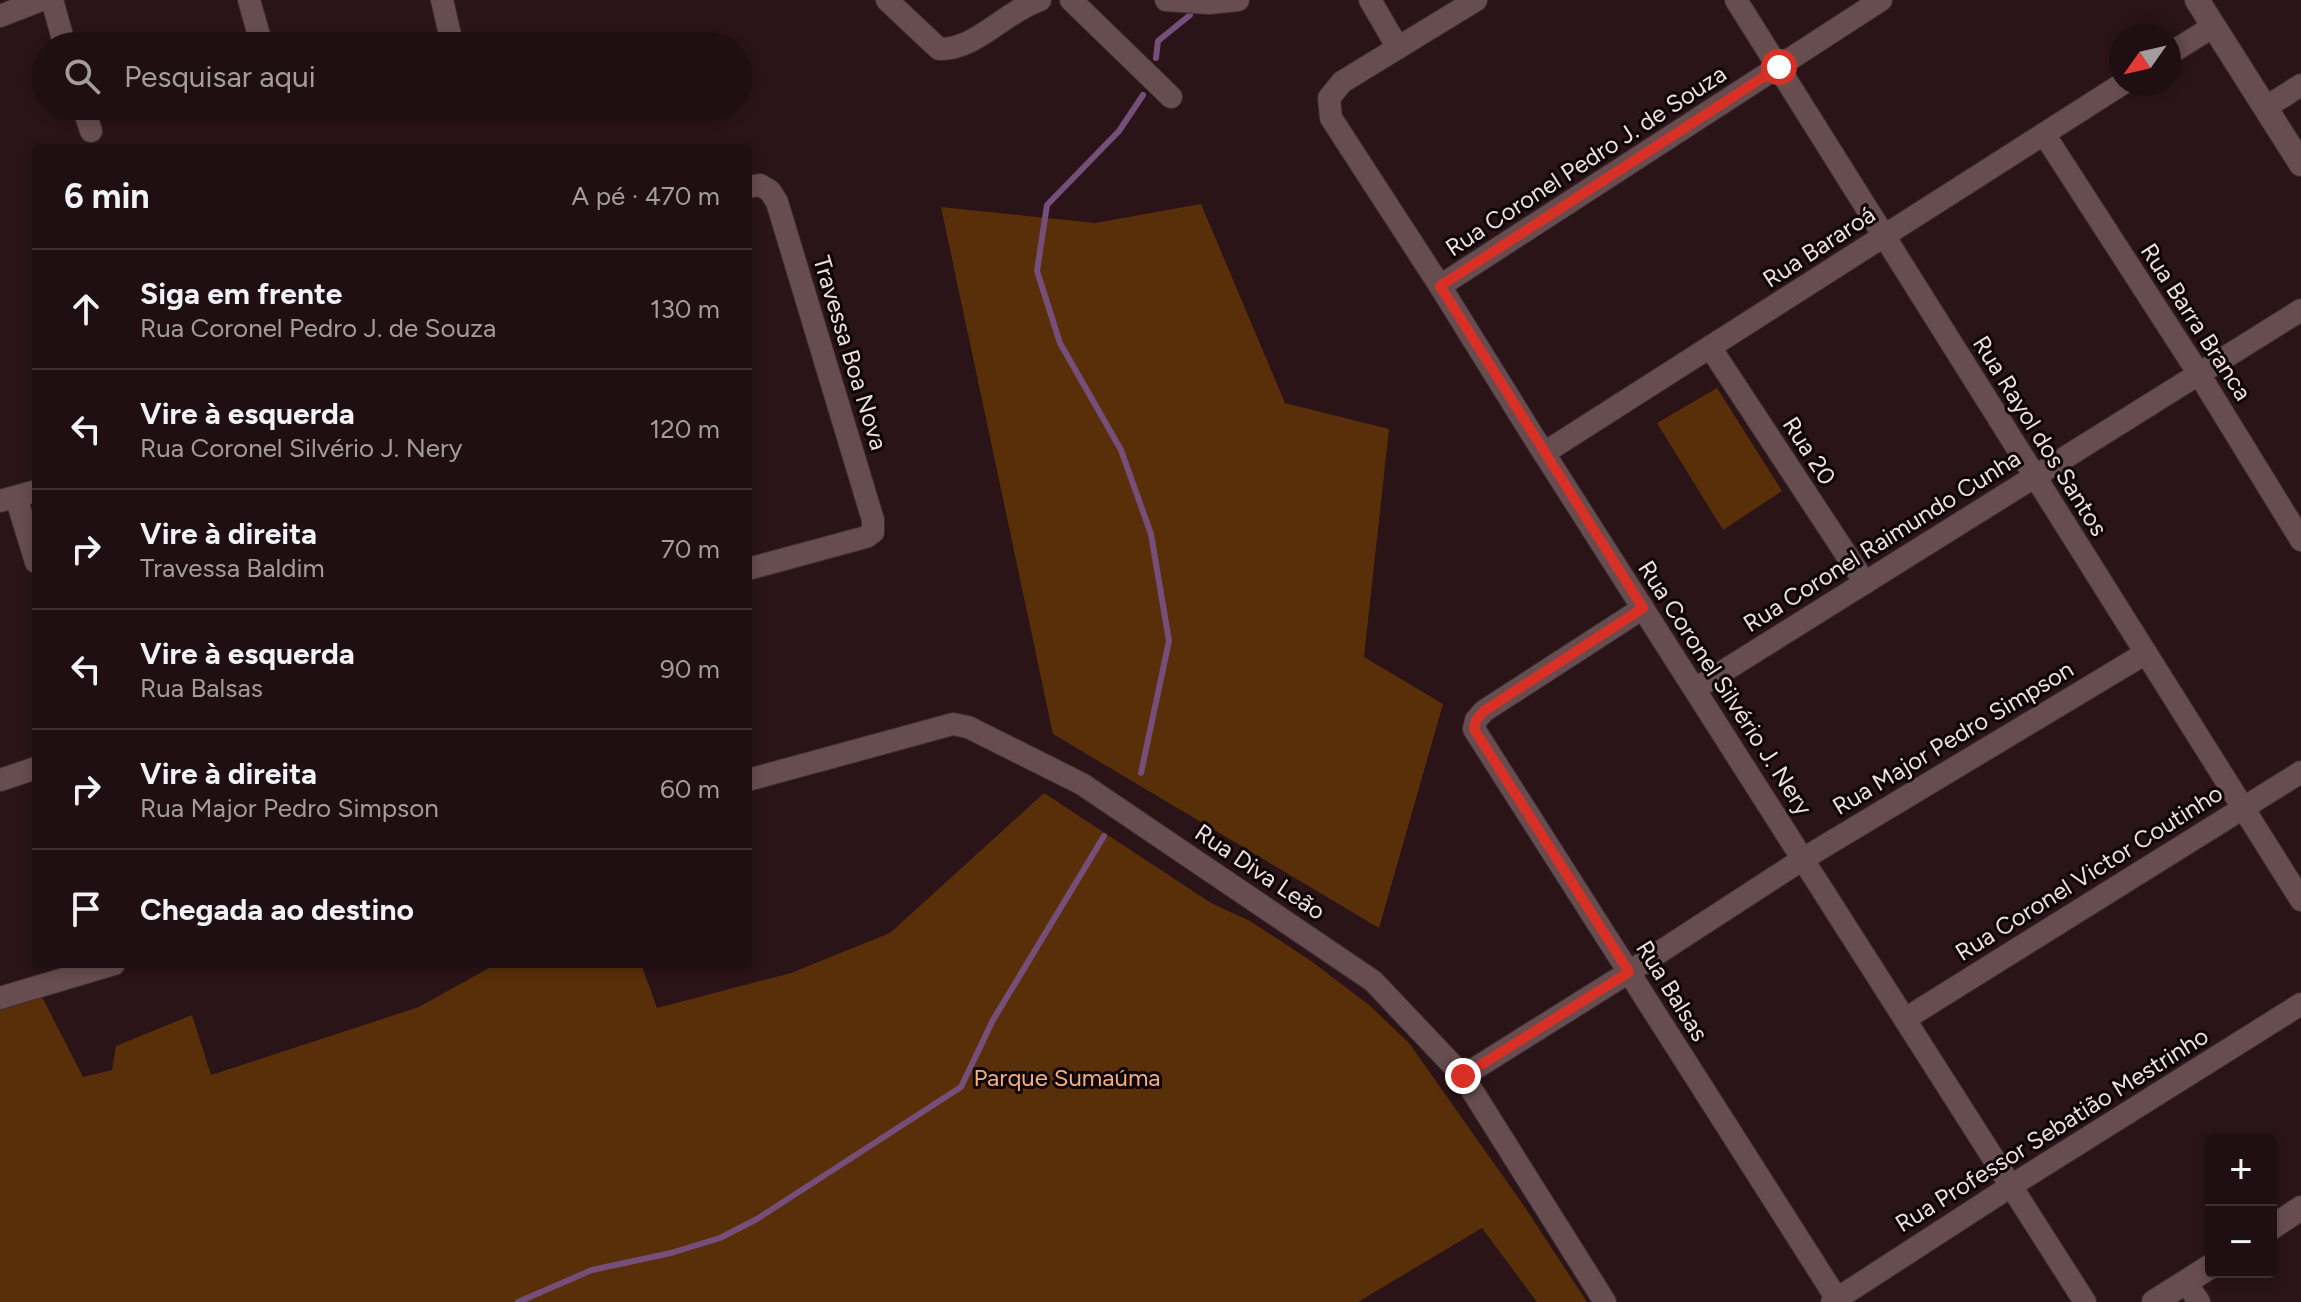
<!DOCTYPE html>
<html lang="pt">
<meta charset="utf-8">
<style>
:root{--surface:#200f12;--page:#28181b;--text:#f1f3f6;--muted:#a29c9f;--line:#3d2f32}
body{margin:0;font-family:Figtree,sans-serif;background:var(--page);color:var(--text)}
.controls{position:absolute;right:24px;bottom:24px;display:grid;overflow:hidden;border-radius:8px;box-shadow:0 4px 12px #0003}
.controls button{width:72px;height:72px;display:grid;place-items:center;padding:0;border:0;border-bottom:2px solid var(--line);background:var(--surface);color:var(--text);font:40px sans-serif}
.compass{position:absolute;left:2109px;top:24px;width:72px;height:72px;border-radius:50%;background:var(--surface);box-shadow:0 4px 12px #0003;rotate:236deg}
.stop{position:absolute;width:24px;height:24px;margin:-18px;border:6px solid #d93025;border-radius:50%;background:#fff}
.stop.end{background:#d93025;border-color:#fff;box-shadow:0 2px 8px #0008}
.list{margin:0;padding:0;list-style:none}
h2{display:flex;justify-content:space-between;align-items:center;height:104px;margin:0;padding:0 32px;font-size:34px}
h2 small{font-size:26px;font-weight:400;color:var(--muted)}
.list li{display:grid;grid-template-columns:52px 1fr auto;gap:24px;align-items:center;box-sizing:border-box;height:120px;padding:0 32px;border-top:2px solid var(--line)}
.list b{display:block;font-size:30px;white-space:nowrap}
.list p{margin:0;font-size:26px;white-space:nowrap;color:var(--muted)}
.list em{font-size:26px;font-style:normal;color:var(--muted)}
.icon{flex:none;width:44px;height:44px;fill:none;stroke:currentColor;stroke-width:2;stroke-linecap:round;stroke-linejoin:round}
.map{position:relative;flex:none;width:2301px;height:1302px;overflow:hidden}
.search{position:absolute;background:var(--surface);box-shadow:0 4px 12px #0003;left:32px;top:32px;width:720px;height:88px;display:flex;align-items:center;gap:20px;box-sizing:border-box;padding:0 28px;border-radius:44px;color:var(--muted);font-size:30px}
.panel{position:absolute;background:var(--surface);box-shadow:0 4px 12px #0003;left:32px;top:144px;width:720px;height:824px;border-radius:8px}
.map>svg:first-child{display:block}
.green{fill:#592f09}
.lines{fill:none;stroke-linecap:round;stroke-linejoin:round}
.stream{stroke:#754e79;stroke-width:6}
.street-casing{stroke:#3d2e30;stroke-width:24}
.secondary-casing{stroke:#3d2e30;stroke-width:26}
.street{stroke:#684d50;stroke-width:22}
.secondary{stroke:#684d50;stroke-width:24}
.route{stroke:#d93025;stroke-width:10}
.labels{text-anchor:middle;stroke-width:6;stroke-linejoin:round;paint-order:stroke}
.street-label{font-size:24px;fill:#eedee0;stroke:#0c0405}
.park-label{font-size:24px;fill:#f9ae77;stroke:#0c0405}
</style>
<div class="map">
<svg width="2301" height="1302" viewBox="0 0 2301 1302">
<rect width="100%" height="100%" fill="#2a1418"/>
<g class="green">
<polygon points="1201,204 1285,403 1389,429 1364,657 1443,704 1379,928 1053,734 941,207 1095,223"/>
<polygon points="1717,388 1782,491 1723,530 1657,423"/>
<polygon points="1044,793 1211,903 1250,921 1311,961 1369,1005 1409,1043 1524,1206 1587,1302 1537,1302 1482,1228 1358,1302 0,1302 0,1007 41,995 83,1077 112,1070 116,1046 192,1015 211,1075 419,1007 496,964 641,964 657,1008 791,973 890,933"/>
</g>
<g class="lines">
<g class="stream">
<polyline points="1156,58 1158,41 1190,15"/>
<polyline points="1141,773 1169,641 1151,534 1121,450 1060,343 1037,271 1047,205 1119,131 1143,95"/>
<polyline points="518,1302 592,1270 671,1253 720,1238 757,1219 961,1087 993,1020 1104,836"/>
</g>
<defs>
<g id="street">
<polyline points="52,0 65,46"/>
<polyline points="249,0 262,46"/>
<polyline points="442,0 451,39 449,46"/>
<path d="M887 0 939 49C976 50 1004 12 1040 0"/>
<polyline points="1071,0 1171,97"/>
<polyline points="1166,0 1209,3 1238,0"/>
<polyline points="1370,0 1398,48"/>
<polyline points="1476,0 1342,82 1329,98 1331,118 1440,286 1533,436 2085,1302"/>
<polyline points="1736,0 2301,900"/>
<polyline points="0,16 41,0"/>
<polyline points="2169,54 2214,26"/>
<polyline points="83,106 91,131"/>
<polyline points="2265,108 2301,85"/>
<polyline points="2044,134 2199,374 2301,540"/>
<polyline points="748,187 760,185 770,191 777,202 873,520 873,532 866,537 748,569"/>
<polyline points="1440,286 1881,0"/>
<polyline points="1710,347 1865,583"/>
<polyline points="1544,453 2122,84"/>
<polyline points="16,497 36,562"/>
<polyline points="0,501 36,491"/>
<polyline points="1643,608 1484,711 1476,720 1474,729 1837,1299"/>
<polyline points="1695,689 2301,310"/>
<polyline points="0,780 36,768"/>
<polyline points="748,780 953,724 968,727 1082,784 1373,981 1463,1076 1605,1302"/>
<polyline points="0,998 114,964"/>
<polyline points="1905,1019 2301,772"/>
<polyline points="1463,1076 1629,972 1803,859 2146,653"/>
<polyline points="2186,1282 2199,1302"/>
<polyline points="1832,1302 2011,1186 2301,1004"/>
</g>
<g id="secondary">
<polyline points="2197,0 2301,164"/>
<polyline points="2271,1228 2301,1208"/>
<polyline points="2154,1302 2211,1266"/>
</g>
</defs>
<use href="#street" class="street-casing"/>
<use href="#secondary" class="secondary-casing"/>
<use href="#street" class="street"/>
<use href="#secondary" class="secondary"/>
</g>
<g class="lines">
<polyline class="route" points="1463,1076 1629,972 1474,729 1476,720 1484,711 1643,608 1440,286 1779,67"/>
</g>
<g class="labels">
<g class="street-label">
<text transform="translate(1586 161) rotate(-33)" y="8">Rua Coronel Pedro J. de Souza</text>
<text transform="translate(1819 247) rotate(-33)" y="8">Rua Bararoá</text>
<text transform="translate(2196 322) rotate(57)" y="8">Rua Barra Branca</text>
<text transform="translate(850 353) rotate(73)" y="8">Travessa Boa Nova</text>
<text transform="translate(2040 436) rotate(58)" y="8">Rua Rayol dos Santos</text>
<text transform="translate(1809 451) rotate(57)" y="8">Rua 20</text>
<text transform="translate(1882 541) rotate(-32)" y="8">Rua Coronel Raimundo Cunha</text>
<text transform="translate(1725 688) rotate(57)" y="8">Rua Coronel Silvério J. Nery</text>
<text transform="translate(1953 738) rotate(-31)" y="8">Rua Major Pedro Simpson</text>
<text transform="translate(1260 872) rotate(34)" y="8">Rua Diva Leão</text>
<text transform="translate(2089 873) rotate(-32)" y="8">Rua Coronel Victor Coutinho</text>
<text transform="translate(1672 991) rotate(58)" y="8">Rua Balsas</text>
<text transform="translate(2052 1130) rotate(-32)" y="8">Rua Professor Sebatião Mestrinho</text>
</g>
<g class="park-label">
<text x="1067" y="1086">Parque Sumaúma</text>
</g>
</g>
</svg>
<div class="controls">
<button>+</button>
<button>−</button>
</div>
<svg class="compass" viewBox="-18 -18 36 36"><path d="M0-13l5 13h-10z" fill="#e53935"/><path d="M0 13l5-13h-10z" fill="#a29c9f"/></svg>
<div class="stop" style="left:1779px;top:67px"></div>
<div class="stop end" style="left:1463px;top:1076px"></div>
<div class="search"><svg class="icon" aria-label="search" viewBox="0 0 24 24"><circle cx="10" cy="10" r="6"/><path d="M15 15l6 6"/></svg>Pesquisar aqui</div>
<section class="panel">
<h2>6 min<small>A pé · 470 m</small></h2>
<ul class="list">
<li><svg class="icon" aria-label="ahead" viewBox="0 0 24 24"><path d="M12 20V5M6 11l6-6 6 6"/></svg><div><b>Siga em frente</b><p>Rua Coronel Pedro J. de Souza</p></div><em>130 m</em></li>
<li><svg class="icon" aria-label="left" viewBox="0 0 24 24"><path d="M17 20v-9H6M10 6l-5 5 5 5"/></svg><div><b>Vire à esquerda</b><p>Rua Coronel Silvério J. Nery</p></div><em>120 m</em></li>
<li><svg class="icon" aria-label="right" viewBox="0 0 24 24"><path d="M7 20v-9h11M14 6l5 5-5 5"/></svg><div><b>Vire à direita</b><p>Travessa Baldim</p></div><em>70 m</em></li>
<li><svg class="icon" aria-label="left" viewBox="0 0 24 24"><path d="M17 20v-9H6M10 6l-5 5 5 5"/></svg><div><b>Vire à esquerda</b><p>Rua Balsas</p></div><em>90 m</em></li>
<li><svg class="icon" aria-label="right" viewBox="0 0 24 24"><path d="M7 20v-9h11M14 6l5 5-5 5"/></svg><div><b>Vire à direita</b><p>Rua Major Pedro Simpson</p></div><em>60 m</em></li>
<li><svg class="icon" aria-label="arrive" viewBox="0 0 24 24"><path d="M6 21V4h12l-3 4 3 4H6"/></svg><div><b>Chegada ao destino</b></div></li>
</ul>
</section>
</div>
